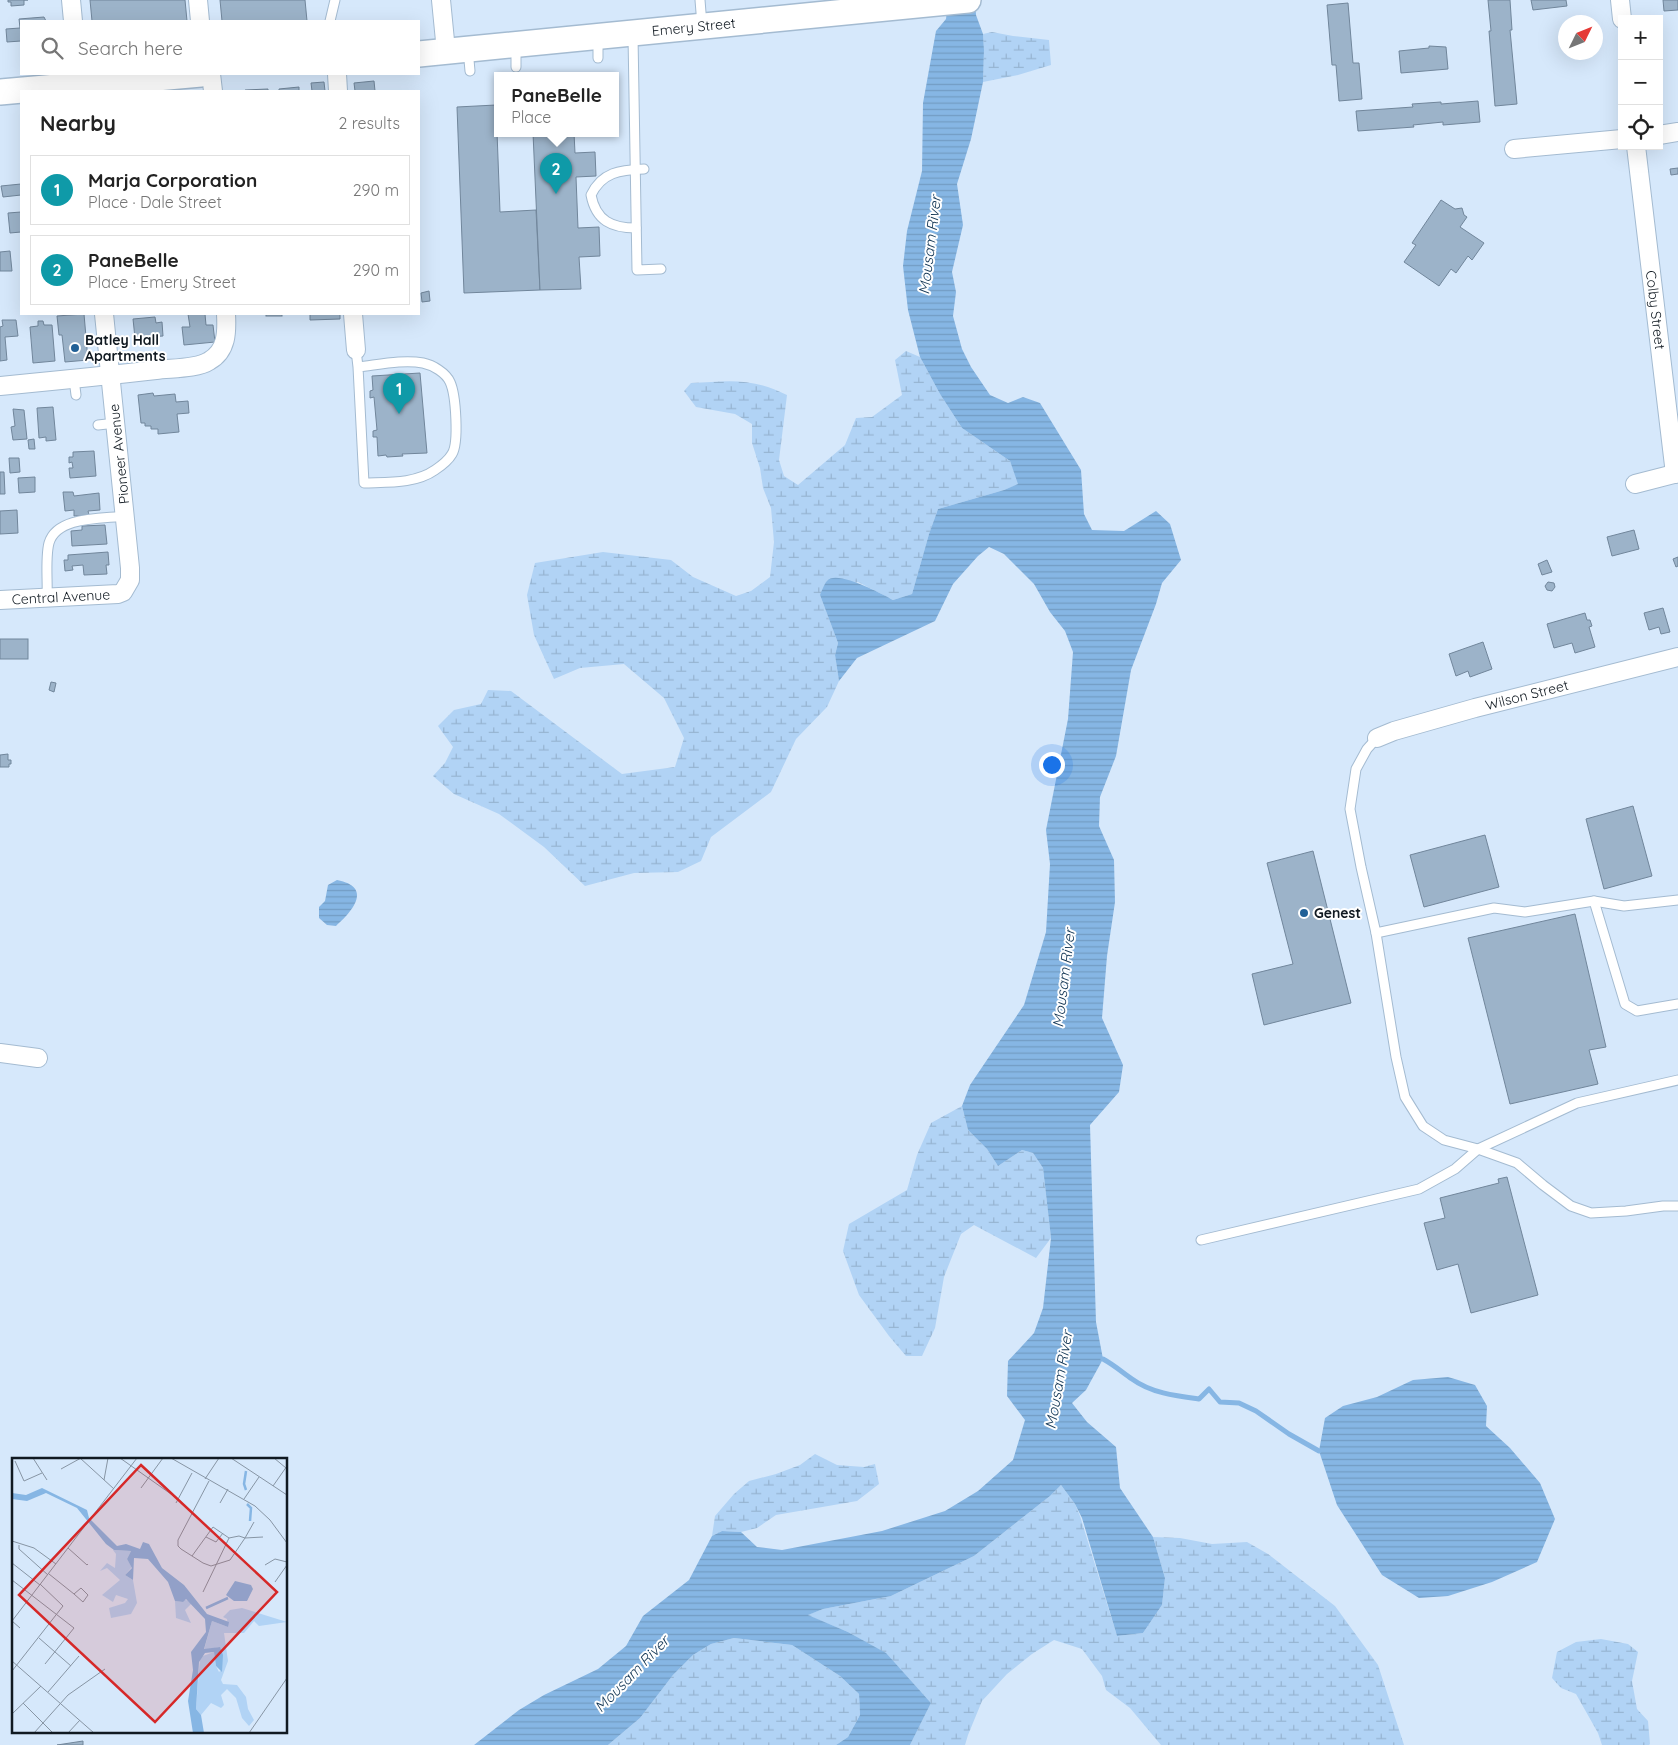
<!DOCTYPE html>
<meta charset="utf-8">
<style>
:root{--surface:#fff;--page:#f6f6f6;--text:#222;--muted:#767676;--line:#e0e0e0;--accent:#2563eb}
body{margin:0;font-family:Quicksand,sans-serif;background:var(--page);color:var(--text)}
.controls{position:absolute;right:15px;top:15px;display:grid;overflow:hidden;border-radius:0px;box-shadow:0 5px 20px #0002}
.controls button{width:45px;height:45px;display:grid;place-items:center;padding:0;border:0;border-bottom:1px solid var(--line);background:var(--surface);color:var(--text);font:25px sans-serif}
.compass{position:absolute;left:1558px;top:15px;width:45px;height:45px;border-radius:50%;background:var(--surface);box-shadow:0 5px 20px #0002;rotate:47deg}
.you{position:absolute;left:1051px;top:764px;width:18px;height:18px;margin:-12px;border:4px solid #fff;border-radius:50%;background:#1a73e8;box-shadow:0 0 0 8px #1a73e833}
.badge{display:grid;place-items:center;width:32px;height:32px;border-radius:50%;background:var(--accent);color:#fff;font-size:16px;font-weight:700}
.pin{position:absolute;translate:-50% -41px;filter:drop-shadow(0 1px 2px #0008)}
.pin::after{content:'';position:absolute;top:26px;width:18px;height:15px;background:inherit;clip-path:polygon(0 0,100% 0,50% 100%)}
.popup{position:absolute;left:494px;top:72px;width:125px;height:65px;box-sizing:border-box;display:grid;place-content:center;border-radius:0px;background:var(--surface);filter:drop-shadow(0 1px 4px #0005);font-size:16px;white-space:nowrap;color:var(--muted)}
.popup b{font-size:19px;color:var(--text)}
.popup::after{content:'';position:absolute;left:50%;top:100%;margin-left:-10px;border:10px solid transparent;border-top-color:var(--surface)}
.list{margin:0;padding:0;list-style:none}
h2{display:flex;justify-content:space-between;align-items:center;height:65px;margin:0;padding:0 20px;font-size:21px}
h2 small{font-size:16px;font-weight:400;color:var(--muted)}
.list li{display:grid;grid-template-columns:32px 1fr auto;gap:15px;align-items:center;box-sizing:border-box;height:70px;margin:0 10px 10px;padding:0 10px;border:1px solid var(--line);border-radius:0px}
.list b{display:block;font-size:19px;white-space:nowrap}
.list p{margin:0;font-size:16px;white-space:nowrap;color:var(--muted)}
.list em{font-size:16px;font-style:normal;color:var(--muted)}
.icon{flex:none;width:28px;height:28px;fill:none;stroke:currentColor;stroke-width:2;stroke-linecap:round;stroke-linejoin:round}
.map{position:relative;flex:none;width:1678px;height:1745px;overflow:hidden}
.search{position:absolute;background:var(--surface);box-shadow:0 5px 20px #0002;left:20px;top:20px;width:400px;height:55px;display:flex;align-items:center;gap:12px;box-sizing:border-box;padding:0 18px;border-radius:0px;color:var(--muted);font-size:19px}
.panel{position:absolute;background:var(--surface);box-shadow:0 5px 20px #0002;left:20px;top:90px;width:400px;height:225px;border-radius:0px}
.map>svg:first-child{display:block}
.wetland{fill:url(#wetland-marsh)}
.water{fill:url(#water-rules)}
.lines{fill:none;stroke-linecap:round;stroke-linejoin:round}
.stream{stroke:#86b6e4;stroke-width:5}
.building{fill:#9cb3c9;stroke:#71869b}
.lane-casing{stroke:#a4bbd1;stroke-width:11}
.street-casing{stroke:#a4bbd1;stroke-width:20}
.secondary-casing{stroke:#a4bbd1;stroke-width:28}
.lane{stroke:#fff;stroke-width:9}
.street{stroke:#fff;stroke-width:18}
.secondary{stroke:#fff;stroke-width:25}
.poi-dot{fill:#216096;stroke:#fff;stroke-width:2}
.labels{text-anchor:middle;stroke-width:4;stroke-linejoin:round;paint-order:stroke}
.street-label{font-size:14px;fill:#101921;stroke:#fff}
.poi-label{font-size:14px;font-weight:bold;fill:#101921;stroke:#fff;text-anchor:start}
.water-label{font-size:15px;font-style:italic;fill:#103453;stroke:#fff}
.inset-river{fill:none;stroke:#86b6e4;stroke-width:2.5}
.inset-road{fill:none;stroke:#8795a4;stroke-width:1}
.view{fill:#d62828;fill-opacity:0.15;stroke:#d62828;stroke-width:2.5}
.inset-edge{fill:none;stroke:#101921;stroke-width:2.5}
</style>
<div class="map">
<svg width="1678" height="1745" viewBox="0 0 1678 1745">
<defs>
<pattern id="wetland-marsh" width="20" height="14" patternUnits="userSpaceOnUse" patternTransform="scale(1.25)"><rect width="20" height="14" fill="#b1d3f5"/><path d="M1 5h8M5 5V1M11 12h8M15 12V8" fill="none" stroke="#97b5d2"/></pattern>
<pattern id="water-rules" width="6" height="5" patternUnits="userSpaceOnUse" patternTransform="scale(1.25)"><rect width="6" height="5" fill="#86b6e4"/><path d="M0 2.5h6" fill="none" stroke="#739cc3"/></pattern>
</defs>
<rect width="100%" height="100%" fill="#d6e8fb"/>
<g class="wetland">
<polygon points="992,32 1013,36 1049,40 1051,65 1018,75 983,82 984,50 983,34"/>
<path d="M906 351 920 357 940 394 962 428 1010 461 1019 484 1004 490 938 509 929 534 912 594 893 600 858 582 820 595 838 643 835 655 839 681 827 707 796 739 771 792 711 837 701 861 678 872 634 873 585 886 544 847 499 814 454 794 433 776 445 763 453 747 438 726 454 710 481 704 488 690 511 691 622 774 675 767 684 738 664 698 624 664 580 668 554 679 534 635 527 595 535 563 603 552 671 560 693 577 736 596 751 591 770 577 774 542 771 508 763 488 760 468 752 443V424L735 414 696 407 684 391 691 383C729 381 751 377 787 395L779 460 784 476 798 485 845 445 856 418 872 417 902 395 895 360Z"/>
<polygon points="962,1106 968,1130 987,1149 998,1166 1022,1150 1033,1153 1043,1168 1051,1238 1036,1258 974,1225 961,1234 944,1277 935,1328 922,1356 906,1356 889,1336 859,1295 843,1251 849,1224 907,1190 917,1155 931,1123"/>
<polygon points="815,1454 837,1465 864,1467 875,1464 879,1484 857,1501 776,1515 757,1528 741,1532 722,1531 712,1536 715,1516 734,1494 749,1481 776,1474 800,1465"/>
<polygon points="1061,1485 1075,1504 1080,1516 1117,1636 1143,1633 1162,1605 1165,1578 1153,1537 1180,1538 1212,1544 1247,1542 1268,1554 1335,1606 1378,1665 1404,1745 1161,1745 1130,1708 1106,1690 1102,1676 1082,1649 1054,1640 1032,1654 1007,1674 982,1701 968,1735 965,1745 910,1745 931,1703 885,1653 848,1632 807,1615 823,1609 891,1596 974,1556 1050,1496"/>
<polygon points="734,1638 792,1645 840,1676 859,1694 860,1715 848,1737 836,1745 608,1745 640,1718 673,1675 693,1655 711,1644"/>
<polygon points="1601,1639 1628,1644 1638,1652 1632,1681 1637,1709 1648,1721 1650,1744 1649,1745 1602,1745 1598,1733 1576,1694 1561,1688 1552,1678 1557,1652 1576,1642"/>
</g>
<g class="water">
<path d="M948 0H975L976 15 983 34 984 50 983 82 971 139 957 184 963 225 952 272 956 292 953 316 962 349 971 367 990 395 1008 403 1023 397 1040 403 1081 470 1084 514 1092 530 1124 531 1156 511 1170 524 1181 560 1162 583 1156 604 1131 670 1116 756 1100 797 1099 826 1114 860 1115 902 1107 956 1102 1018 1123 1065 1119 1092 1090 1125 1096 1322 1103 1359 1086 1390 1072 1403 1087 1422 1116 1447 1120 1488 1153 1537 1165 1578 1162 1605 1143 1633 1117 1636 1082 1518 1075 1504 1061 1485 1050 1496 974 1556 891 1596 823 1609 808 1615 848 1632 886 1653 931 1703 910 1745H836L848 1737 860 1715 859 1694 840 1676 792 1645 734 1638 711 1644 693 1655 673 1675 640 1718 608 1745H474L519 1710 544 1695 598 1669 626 1646 643 1616 689 1580 712 1536 722 1531 741 1532 757 1547 782 1550 882 1531 945 1511 978 1491 1013 1460 1025 1420 1007 1396 1008 1361 1034 1333 1043 1308 1051 1238 1043 1168 1033 1153 1022 1150 998 1166 987 1149 968 1130 962 1106 970 1085 1024 1005 1046 932 1050 864 1046 830 1068 719 1073 652 1065 631 1050 612 1034 584 1004 554 989 547 978 556 953 584 935 621 857 658 839 681 835 655 838 643 820 595C822 591 824 584 827 581 836 569 882 594 893 600L912 594 929 534 938 509 1004 490 1018 484 1010 461 962 428 940 394 920 357 908 310 903 266 907 231 922 171 923 103 936 31 946 19Z"/>
<path d="M337 880C373 887 353 911 336 926L327 925 319 918V907L325 901 328 885Z"/>
<polygon points="1448,1377 1475,1385 1487,1406 1486,1426 1510,1448 1540,1483 1555,1519 1537,1562 1492,1582 1448,1596 1419,1598 1382,1575 1337,1505 1319,1451 1325,1418 1343,1406 1377,1397 1413,1380"/>
</g>
<g class="lines">
<path class="stream" d="M1103 1359C1114 1365 1122 1372 1132 1379 1151 1393 1176 1396 1199 1399L1209 1389 1220 1402 1239 1403 1256 1411 1289 1434 1319 1451"/>
</g>
<g class="building">
<polygon points="8,0 28,0 24,0 24,5 11,6 11,2 8,2"/>
<polygon points="90,0 185,0 187,21 92,21"/>
<polygon points="220,0 305,0 307,21 222,21"/>
<polygon points="1488,0 1510,0 1512,30 1510,30 1517,104 1495,106 1489,31 1491,31"/>
<polygon points="1531,0 1566,0 1567,6 1533,10"/>
<polygon points="1663,0 1678,0 1678,10 1664,11"/>
<polygon points="1348,3 1353,63 1359,63 1362,99 1339,101 1336,65 1332,65 1327,5"/>
<polygon points="44,17 46,21 21,21 21,41 7,42 6,29 20,28 19,19"/>
<polygon points="1429,46 1446,47 1448,69 1401,73 1399,51 1429,48"/>
<polygon points="374,81 375,91 355,91 354,83"/>
<polygon points="324,82 325,91 312,91 311,83"/>
<polygon points="299,87 299,91 279,91 279,89"/>
<polygon points="268,89 268,91 245,91 245,90"/>
<polygon points="1478,101 1480,122 1443,125 1443,122 1413,125 1414,127 1358,131 1356,111 1413,107 1412,104 1441,102 1441,104"/>
<polygon points="496,105 500,212 536,210 540,290 464,293 457,107"/>
<polygon points="533,133 574,133 575,153 595,152 596,176 576,177 578,228 599,227 600,256 579,257 581,289 540,290"/>
<polygon points="1678,168 1678,174 1671,175 1670,169"/>
<polygon points="21,184 21,195 3,197 1,186"/>
<polygon points="1441,200 1455,209 1462,208 1464,215 1467,217 1460,227 1484,243 1472,260 1468,256 1456,273 1451,269 1439,286 1404,262 1416,245 1412,243"/>
<polygon points="21,212 21,232 10,233 8,213"/>
<polygon points="10,251 12,271 0,271 0,252"/>
<polygon points="429,291 430,301 422,302 421,293"/>
<polygon points="84,314 88,360 65,362 62,335 59,335 57,316"/>
<polygon points="188,314 205,314 206,325 213,325 215,342 184,345 182,327 190,327"/>
<rect x="266" y="314" width="16" height="2"/>
<polygon points="310,314 340,314 340,319 310,320"/>
<polygon points="155,317 156,323 162,322 163,336 135,338 133,319"/>
<polygon points="2,320 16,320 18,336 5,337 7,360 0,361 0,327 3,326"/>
<polygon points="38,321 43,321 44,325 52,325 55,361 33,363 30,327 38,326"/>
<polygon points="420,373 427,453 402,454 403,456 387,457 386,455 378,456 377,437 373,437 373,431 377,430 374,397 370,398 370,391 373,390 372,376"/>
<polygon points="153,393 154,396 175,394 176,402 188,401 189,413 177,414 179,432 158,434 158,429 151,429 151,426 145,426 145,423 141,423 138,395"/>
<polygon points="53,407 56,440 46,441 46,437 39,438 37,408"/>
<polygon points="13,409 24,410 27,439 13,440 11,427 15,426"/>
<polygon points="34,439 35,449 29,449 28,440"/>
<polygon points="94,451 96,476 70,478 69,468 73,468 72,462 69,463 69,457 73,457 73,452"/>
<polygon points="9,458 19,458 20,472 10,473"/>
<polygon points="0,472 4,472 5,494 0,494"/>
<polygon points="35,477 35,492 19,493 18,478"/>
<polygon points="63,492 73,492 74,496 99,493 100,510 88,511 89,515 74,516 74,510 65,511"/>
<polygon points="17,510 18,533 0,534 0,511"/>
<polygon points="105,525 107,544 72,546 71,531 82,530 82,526"/>
<polygon points="1634,530 1639,549 1612,556 1607,537"/>
<polygon points="108,552 109,565 106,565 107,574 84,575 83,565 72,566 73,570 65,571 64,560 68,560 68,555"/>
<polygon points="1678,557 1678,566 1676,567 1673,559"/>
<polygon points="1547,560 1552,572 1542,575 1538,564"/>
<polygon points="1548,582 1554,583 1555,587 1552,591 1547,590 1545,586"/>
<polygon points="1663,608 1670,632 1661,634 1659,627 1649,630 1644,613"/>
<polygon points="1585,613 1587,620 1590,620 1592,626 1589,627 1595,647 1575,653 1572,643 1554,648 1547,624"/>
<rect x="0" y="639" width="28" height="20"/>
<polygon points="1483,642 1492,669 1470,677 1468,671 1456,676 1449,654"/>
<polygon points="51,682 56,683 54,692 49,690"/>
<polygon points="8,754 8,760 11,760 11,764 9,764 9,767 0,767 0,755"/>
<polygon points="1633,806 1652,876 1604,889 1586,819"/>
<polygon points="1485,835 1499,887 1424,907 1410,855"/>
<polygon points="1313,851 1351,1003 1264,1025 1252,974 1293,964 1267,863"/>
<polygon points="1575,914 1606,1047 1589,1050 1598,1084 1510,1104 1468,938"/>
<polygon points="1507,1177 1538,1295 1471,1313 1458,1264 1437,1270 1424,1223 1445,1218 1440,1198 1499,1183 1498,1179"/>
<polygon points="83,1741 83,1745 57,1745"/>
</g>
<g class="lines">
<defs>
<g id="lane">
<polyline points="700,0 702,25"/>
<polyline points="330,21 335,0"/>
<polyline points="633,36 637,270 661,269"/>
<polyline points="598,39 598,58"/>
<polyline points="468,49 470,71"/>
<polyline points="516,67 516,47"/>
<path d="M636 228C612 228 596 221 591 195 602 172 620 170 644 169"/>
<path d="M356 350 358 367C377 365 403 359 423 363 433 365 446 373 450 382 456 395 459 443 452 454 448 461 441 466 435 470 415 484 387 482 364 483L358 367"/>
<polyline points="74,379 76,395"/>
<polyline points="98,425 116,423"/>
<path d="M47 598C48 582 45 558 49 543 57 516 102 519 125 516"/>
<polyline points="1377,738 1367,749 1356,769 1350,809 1361,867 1376,933 1396,1057 1405,1097 1423,1126 1444,1140 1478,1149 1517,1163 1543,1185 1571,1206 1591,1213 1626,1211 1663,1206 1678,1206"/>
<polyline points="1594,901 1625,1004 1637,1011 1678,1004"/>
<polyline points="1376,933 1494,908 1525,912 1594,901 1624,906 1678,900"/>
<polyline points="1201,1240 1419,1189 1455,1169 1478,1149 1577,1103 1678,1080"/>
</g>
<g id="street">
<polyline points="71,0 73,21"/>
<polyline points="198,0 200,21"/>
<polyline points="441,0 446,51"/>
<polyline points="1620,0 1622,19"/>
<polyline points="211,74 213,91"/>
<polyline points="337,74 338,91"/>
<polyline points="1659,135 1678,132"/>
<path id="s1" d="M1636 146 1675 474"/>
<polyline points="1514,149 1622,139"/>
<polyline points="353,314 356,350"/>
<path d="M0 386C52 381 104 376 156 370 171 368 197 369 209 361 227 351 227 332 226 314"/>
<polyline points="1635,484 1678,473"/>
<path id="s2" d="M0 600 118 594 123 592 130 580V568L104 314"/>
<path id="s3" d="M1377 738 1394 731 1475 708 1678 657"/>
<polyline points="0,1053 38,1058"/>
</g>
<g id="secondary">
<path id="s4" d="M419 54 968 0"/>
<polyline points="0,92 201,74"/>
</g>
</defs>
<use href="#lane" class="lane-casing"/>
<use href="#street" class="street-casing"/>
<use href="#secondary" class="secondary-casing"/>
<use href="#lane" class="lane"/>
<use href="#street" class="street"/>
<use href="#secondary" class="secondary"/>
</g>
<g class="poi-dot">
<circle cx="75" cy="348" r="5"/>
<circle cx="1304" cy="913" r="5"/>
</g>
<g class="labels">
<g class="street-label">
<text dy="5" stroke="none"><textPath href="#s4" startOffset="276">Emery Street</textPath></text>
<text dy="5" stroke="none"><textPath href="#s1" startOffset="165">Colby Street</textPath></text>
<text transform="translate(119 454) rotate(-96)" y="5">Pioneer Avenue</text>
<text dy="5" stroke="none"><textPath href="#s2" startOffset="61">Central Avenue</textPath></text>
<text dy="5" stroke="none"><textPath href="#s3" startOffset="156">Wilson Street</textPath></text>
</g>
<g class="poi-label">
<text x="85" y="345">Batley Hall<tspan x="85" dy="16">Apartments</tspan></text>
<text x="1314" y="918">Genest</text>
</g>
<g class="water-label">
<text transform="translate(930 245) rotate(-83)" y="5">Mousam River</text>
<text transform="translate(1064 978) rotate(-83)" y="5">Mousam River</text>
<text transform="translate(1059 1380) rotate(-80)" y="5">Mousam River</text>
<text transform="translate(632 1674) rotate(-46)" y="5">Mousam River</text>
</g>
</g>
<g transform="translate(12 1458)">
<rect width="275" height="275" fill="#d6e8fb"/>
<path d="M101 92 119 93 115 101 120 109 113 117 121 122 125 145 119 156 99 160 97 150 113 145 116 141 104 137 101 144 90 137 108 122 95 110 88 113 95 105 103 110 104 96ZM172 141 180 145 173 152 179 165 164 160 163 143 171 144ZM230 150 275 164 247 168 242 163 232 175H212L216 203 209 222 211 226 225 227 234 239 236 251 242 262 237 268 230 260 224 240 215 231 209 237 212 247 209 250 199 245 189 257 184 251 188 199 202 194 204 208 207 214 210 211 208 189 192 192 200 163 216 169 215 161 211 159 218 152Z" fill="#b1d3f5"/>
<path d="M30 30 75 52 77 60 105 88 114 86 128 91 131 84 137 86 150 110 172 127 195 156 217 164 216 169 200 163 192 191 208 189 211 197 210 214 204 208 202 194 193 195 187 204 184 251 189 257 192 275H181L176 243 181 212 179 194 194 174 193 161 174 141 171 144 163 143 156 124 136 101 122 100 121 122 113 117 120 110 115 101 119 93 102 92 94 86 65 50 34 35 15 43 0 41V35L14 37ZM223 123 239 127 241 131 235 143H222L214 137Z" fill="#86b6e4"/>
<path class="inset-river" d="M234 32 232 26 234 13M235 46 239 50 238 63M194 150 216 140"/>
<path class="inset-road" d="M21 0 35 22M68 0 102 31M108 0 166 41M159 0 243 48 258 62 275 85M219 0 275 37M262 0 274 10M3 3 12 23 30 15M49 11 69 0M193 21 207 0M92 22 96 0M261 28 275 8M129 30 151 0M232 41 247 19M164 45 180 15M208 45 216 31M242 64 233 80 251 79M194 79 204 84 211 75M0 83 22 90 44 106M7 87V91L36 117M56 90 75 107 76 106M180 98 201 69 217 80 227 78 233 80 218 102 199 108 191 105 169 91 166 88V82L197 23M0 105 28 127M253 107 263 101 275 104M37 116 62 136 69 130 76 137 71 144 62 136M0 122 62 170 33 206M263 124 275 107M191 134 217 80M8 170 0 163 125 0M27 180 59 208M0 203 82 275M0 213 51 148 28 126M36 234 67 198M11 245 41 275M0 256 29 228M22 275 56 237 93 211M56 275 68 262M237 275 275 220"/>
<path class="view" d="M129 7 265 134 143 264 7 137Z"/>
<rect width="275" height="275" class="inset-edge"/>
</g>
</svg>
<div class="controls">
<button>+</button>
<button>−</button>
<button><svg class="icon" aria-label="locate" viewBox="0 0 24 24"><circle cx="12" cy="12" r="6"/><path d="M12 2v4M12 18v4M2 12h4M18 12h4"/></svg></button>
</div>
<svg class="compass" viewBox="-18 -18 36 36"><path d="M0-13l5 13h-10z" fill="#e53935"/><path d="M0 13l5-13h-10z" fill="#767676"/></svg>
<div class="you"></div>
<div class="pin badge" style="left:399px;top:414px;background:#0f9aa8">1</div>
<div class="pin badge" style="left:556px;top:194px;background:#0f9aa8">2</div>
<div class="popup"><b>PaneBelle</b>Place</div>
<div class="search"><svg class="icon" aria-label="search" viewBox="0 0 24 24"><circle cx="10" cy="10" r="6"/><path d="M15 15l6 6"/></svg>Search here</div>
<section class="panel">
<h2>Nearby<small>2 results</small></h2>
<ul class="list">
<li><span class="badge" style="background:#0f9aa8">1</span><div><b>Marja Corporation</b><p>Place · Dale Street</p></div><em>290 m</em></li>
<li><span class="badge" style="background:#0f9aa8">2</span><div><b>PaneBelle</b><p>Place · Emery Street</p></div><em>290 m</em></li>
</ul>
</section>
</div>
